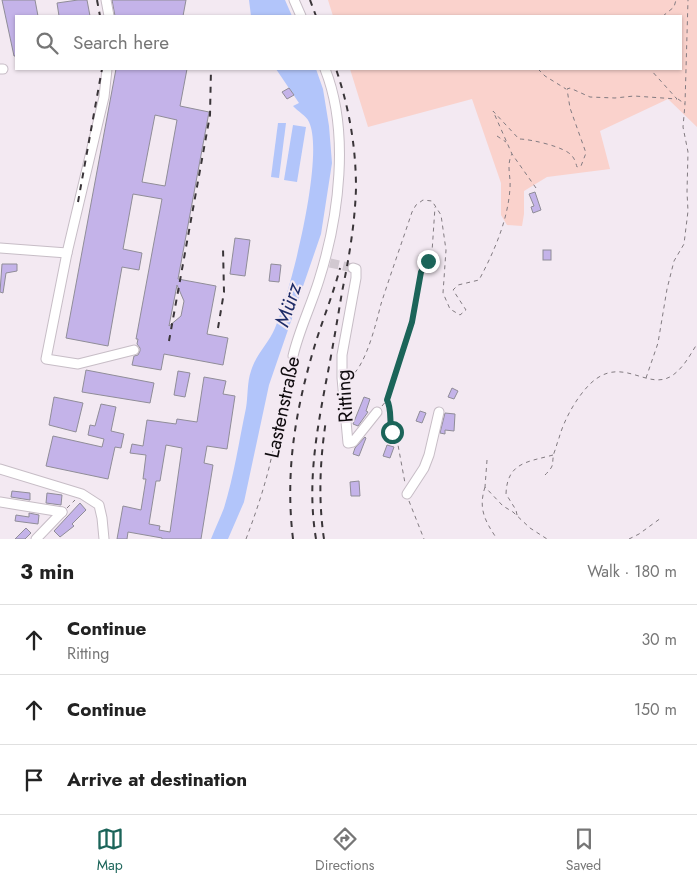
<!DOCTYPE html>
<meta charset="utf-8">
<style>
:root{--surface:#fff;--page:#f6f6f6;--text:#222;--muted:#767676;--line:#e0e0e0;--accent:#1b6459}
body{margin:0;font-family:Jost,sans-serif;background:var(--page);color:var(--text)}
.stop{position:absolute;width:15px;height:15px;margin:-11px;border:4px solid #1b6459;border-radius:50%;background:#fff}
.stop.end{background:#1b6459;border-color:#fff;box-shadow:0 1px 5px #0008}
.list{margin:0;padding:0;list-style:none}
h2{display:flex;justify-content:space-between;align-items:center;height:65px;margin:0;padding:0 20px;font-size:21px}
h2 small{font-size:16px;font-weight:400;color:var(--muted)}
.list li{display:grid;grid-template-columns:32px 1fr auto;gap:15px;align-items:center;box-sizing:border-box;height:70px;padding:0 20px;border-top:1px solid var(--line)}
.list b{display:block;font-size:19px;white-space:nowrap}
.list p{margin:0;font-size:16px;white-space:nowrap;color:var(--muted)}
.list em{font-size:16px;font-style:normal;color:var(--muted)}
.icon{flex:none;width:28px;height:28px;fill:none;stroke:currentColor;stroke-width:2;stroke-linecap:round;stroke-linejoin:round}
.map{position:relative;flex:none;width:697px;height:539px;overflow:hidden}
.search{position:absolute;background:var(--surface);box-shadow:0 1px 4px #0004;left:15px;right:15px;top:15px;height:55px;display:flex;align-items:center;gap:12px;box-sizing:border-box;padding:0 18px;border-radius:0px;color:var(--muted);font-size:19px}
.sheet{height:275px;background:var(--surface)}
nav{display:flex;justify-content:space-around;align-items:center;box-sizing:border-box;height:70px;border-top:1px solid var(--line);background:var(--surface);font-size:14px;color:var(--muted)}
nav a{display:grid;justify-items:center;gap:2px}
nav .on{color:var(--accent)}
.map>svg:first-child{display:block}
.green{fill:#fad2cc}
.water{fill:#b2c5fa}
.building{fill:#c4b3e9;stroke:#908d98;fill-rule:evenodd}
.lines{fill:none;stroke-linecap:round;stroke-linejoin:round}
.minor-tunnel{stroke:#d1c8d0;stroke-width:9;stroke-dasharray:9 4.5;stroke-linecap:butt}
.minor-casing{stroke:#c7bdc6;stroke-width:11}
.path{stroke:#827b81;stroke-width:1;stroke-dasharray:4 4;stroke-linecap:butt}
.minor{stroke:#fff;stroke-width:9}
.rail{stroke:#3a3539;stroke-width:2;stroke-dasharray:6 6;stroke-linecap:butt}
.route{stroke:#1b6459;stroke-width:6}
.labels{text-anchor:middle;stroke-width:4;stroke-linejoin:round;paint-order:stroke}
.street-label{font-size:20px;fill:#0f0b0e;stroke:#f3e9f2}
.water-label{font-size:21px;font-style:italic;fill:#1d2b67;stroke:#f3e9f2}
</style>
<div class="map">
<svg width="697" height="539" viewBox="0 0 697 539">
<rect width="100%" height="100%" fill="#f3e9f2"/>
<polygon class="green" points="328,0 697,0 697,127 668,99 600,131 610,169 547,177 524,191 524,214 522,226 507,225 501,215 501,183 472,99 368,127 350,69 681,69 681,16 333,16"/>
<g class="water">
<polygon points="249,0 285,0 292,16 251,16"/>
<path d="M276 69H316L323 89 329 126 332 163 321 234 269 385 244 502 228 539H211C215 529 220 518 224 508 234 476 239 441 246 408 248 396 247 382 251 371 256 354 269 343 275 328 291 291 325 156 309 122 306 115 298 112 293 106L299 103Z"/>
<polygon points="278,123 286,123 279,178 271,177"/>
<polygon points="293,125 306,127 297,182 284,180"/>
</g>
<g class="building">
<polygon points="2,0 35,0 38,16 16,16 16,56 14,56"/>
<polygon points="78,0 87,0 90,16 59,16 57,3"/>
<polygon points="112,0 186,0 183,16 115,16"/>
<path d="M116 69H187L180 106 209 112 178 279 216 286 207 334 228 338 223 365 164 354 161 370 132 365 134 356 138 355 140 351V348L137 344 138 339H136L162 199 133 194 123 249 142 253 139 270 122 267 108 346 66 338ZM155 115 177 120 165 186 142 182ZM177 285 184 301 181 316 169 326Z"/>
<polygon points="289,88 294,95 287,99 282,92"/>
<polygon points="535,192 541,210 533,213 531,207 534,206 529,194"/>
<polygon points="235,238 250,240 245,276 230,274"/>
<rect x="543" y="250" width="8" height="10"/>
<polygon points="2,264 17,264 17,271 6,273 3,293 0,292"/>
<polygon points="271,264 281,265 279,282 269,281"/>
<polygon points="86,370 154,383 150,403 82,392"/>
<polygon points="178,371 190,373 185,397 174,395"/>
<path d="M204 377 226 381 223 394 235 396 227 449 207 446 204 463 213 465 201 539H162V538L128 532 127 539H117L123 506 141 510 146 479H143L146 455 130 453 132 444 143 446 147 420 176 424 177 419 197 422ZM166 445 182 448 170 532 159 530 160 526 149 524 156 481H160Z"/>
<polygon points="452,388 458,391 454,399 448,397"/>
<polygon points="54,397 83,403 76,432 49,425"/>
<polygon points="364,397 370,399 366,411 368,412 358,426 353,424"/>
<polygon points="101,404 116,407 111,431 124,434 121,448 115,447 108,479 46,466 53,436 102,447 104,439 88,435 90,425 95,426"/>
<polygon points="420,411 426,413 422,423 416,421"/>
<polygon points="445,413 455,414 454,431 445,430 445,434 440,433"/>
<polygon points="365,437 366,438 359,456 353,454 355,448"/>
<polygon points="387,445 394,447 390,458 383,456"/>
<polygon points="359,481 360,496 351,496 350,482"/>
<polygon points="12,491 30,493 30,500 11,497"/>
<polygon points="47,493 62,495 61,505 46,503"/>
<polygon points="80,503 86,510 72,524 74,526 60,537 54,531"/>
<polygon points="29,513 39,515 38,524 15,521 16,515 29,517"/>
<polygon points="26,528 31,533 25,539 15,539"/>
</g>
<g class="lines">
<polyline class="minor-tunnel" points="330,263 353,268"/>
<defs>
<g id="minor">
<polyline points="106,0 109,16"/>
<polyline points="294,0 301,16"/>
<polyline points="0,69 3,69"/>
<polyline points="107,69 104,97 67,253 46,359 78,364 134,350"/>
<polyline points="0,248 67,253"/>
<polyline points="353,268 356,269 356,278 342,355 342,378 348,443 353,442 377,412"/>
<path d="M293 356C299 330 311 306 319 280 339 217 350 132 325 69"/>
<polyline points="0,469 82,494 99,505 102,518 104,539"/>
<polyline points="407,494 424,468 429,455 439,412"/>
<polyline points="0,502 62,512"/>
<polyline points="36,539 62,512"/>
</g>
</defs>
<use href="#minor" class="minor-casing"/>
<g class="path">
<polyline points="663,16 674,7 676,0"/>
<polyline points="538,69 545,76 566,89"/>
<polyline points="678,99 685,104"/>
<polyline points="497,136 506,142"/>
<path d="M536 188 512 154 493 111 519 139C530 139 566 147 572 156 575 159 576 164 577 167L581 166 586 153 570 108 567 89 570 88 590 97 615 98 634 96 677 99 650 69"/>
<path d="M349 378C366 367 376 323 381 304 391 273 402 242 412 212L416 205 423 200 432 201 441 215 446 250 443 293 450 309 460 315 466 310 453 290 458 285 479 280C494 252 508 220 510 188 511 176 506 165 512 154"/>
<polyline points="646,378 658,343 667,289 674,261 684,244 688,211 687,192 688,152 683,127 685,104 688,0"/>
<polyline points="387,400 412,322 421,272 432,252 435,207"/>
<polyline points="382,406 387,400 389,402 390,425 398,445 405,483"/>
<polyline points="487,460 485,487 503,506 513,512 530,528 547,539"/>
<path d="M545 475C556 464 551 465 554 453 556 448 557 443 559 438 564 420 576 398 590 384 622 353 648 393 673 375 684 367 690 355 697 344"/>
<path d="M485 487C478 509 485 521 497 539"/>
<polyline points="409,501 424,539"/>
<polyline points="67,508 75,500"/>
<path d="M517 515 516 510 506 494C507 462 528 462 553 455"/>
<path d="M246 539C257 510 267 480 273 450 280 421 284 392 291 363"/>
<polyline points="629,539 639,534 661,518"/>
</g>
<use href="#minor" class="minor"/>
<g class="rail">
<polyline points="97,0 100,16"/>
<polyline points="310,0 316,16"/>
<polyline points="78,202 102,69"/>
<polyline points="218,328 224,292 223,248"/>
<polyline points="169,341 210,115 211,69"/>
<path d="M293 539C285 472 295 412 314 348 322 321 333 295 340 268"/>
<path d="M316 539C307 485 316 435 326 382 332 352 337 322 342 292 349 258 355 223 356 188 356 147 349 107 336 69"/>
<path d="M324 539C318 499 320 460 326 420"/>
</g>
</g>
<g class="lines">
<path class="route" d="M392 432C389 422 392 409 387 400L412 322 421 272 428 261"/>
</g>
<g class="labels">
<g class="street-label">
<text transform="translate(344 396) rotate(-94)" y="7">Ritting</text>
<text transform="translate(282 407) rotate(-78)" y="7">Lastenstraße</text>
</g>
<g class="water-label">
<text transform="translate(288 305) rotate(-72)" y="7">Mürz</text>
</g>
</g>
</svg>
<div class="stop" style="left:392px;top:432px"></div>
<div class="stop end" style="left:428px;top:261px"></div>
<div class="search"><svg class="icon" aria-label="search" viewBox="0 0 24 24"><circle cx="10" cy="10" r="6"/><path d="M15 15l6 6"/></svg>Search here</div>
</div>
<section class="sheet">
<h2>3 min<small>Walk · 180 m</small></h2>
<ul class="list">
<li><svg class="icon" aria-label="ahead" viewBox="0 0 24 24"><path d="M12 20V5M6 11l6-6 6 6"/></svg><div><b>Continue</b><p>Ritting</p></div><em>30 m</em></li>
<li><svg class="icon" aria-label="ahead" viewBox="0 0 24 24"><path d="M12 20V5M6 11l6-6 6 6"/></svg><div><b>Continue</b></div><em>150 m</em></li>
<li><svg class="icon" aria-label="arrive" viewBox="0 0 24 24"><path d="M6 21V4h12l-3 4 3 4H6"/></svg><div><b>Arrive at destination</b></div></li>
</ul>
</section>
<nav>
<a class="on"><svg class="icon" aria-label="map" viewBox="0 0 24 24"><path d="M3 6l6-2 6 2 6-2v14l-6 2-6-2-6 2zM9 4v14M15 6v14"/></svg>Map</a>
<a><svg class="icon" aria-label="directions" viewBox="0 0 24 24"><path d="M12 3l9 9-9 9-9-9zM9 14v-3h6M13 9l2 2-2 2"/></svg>Directions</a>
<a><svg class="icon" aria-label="saved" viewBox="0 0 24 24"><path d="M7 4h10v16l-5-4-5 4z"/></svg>Saved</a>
</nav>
